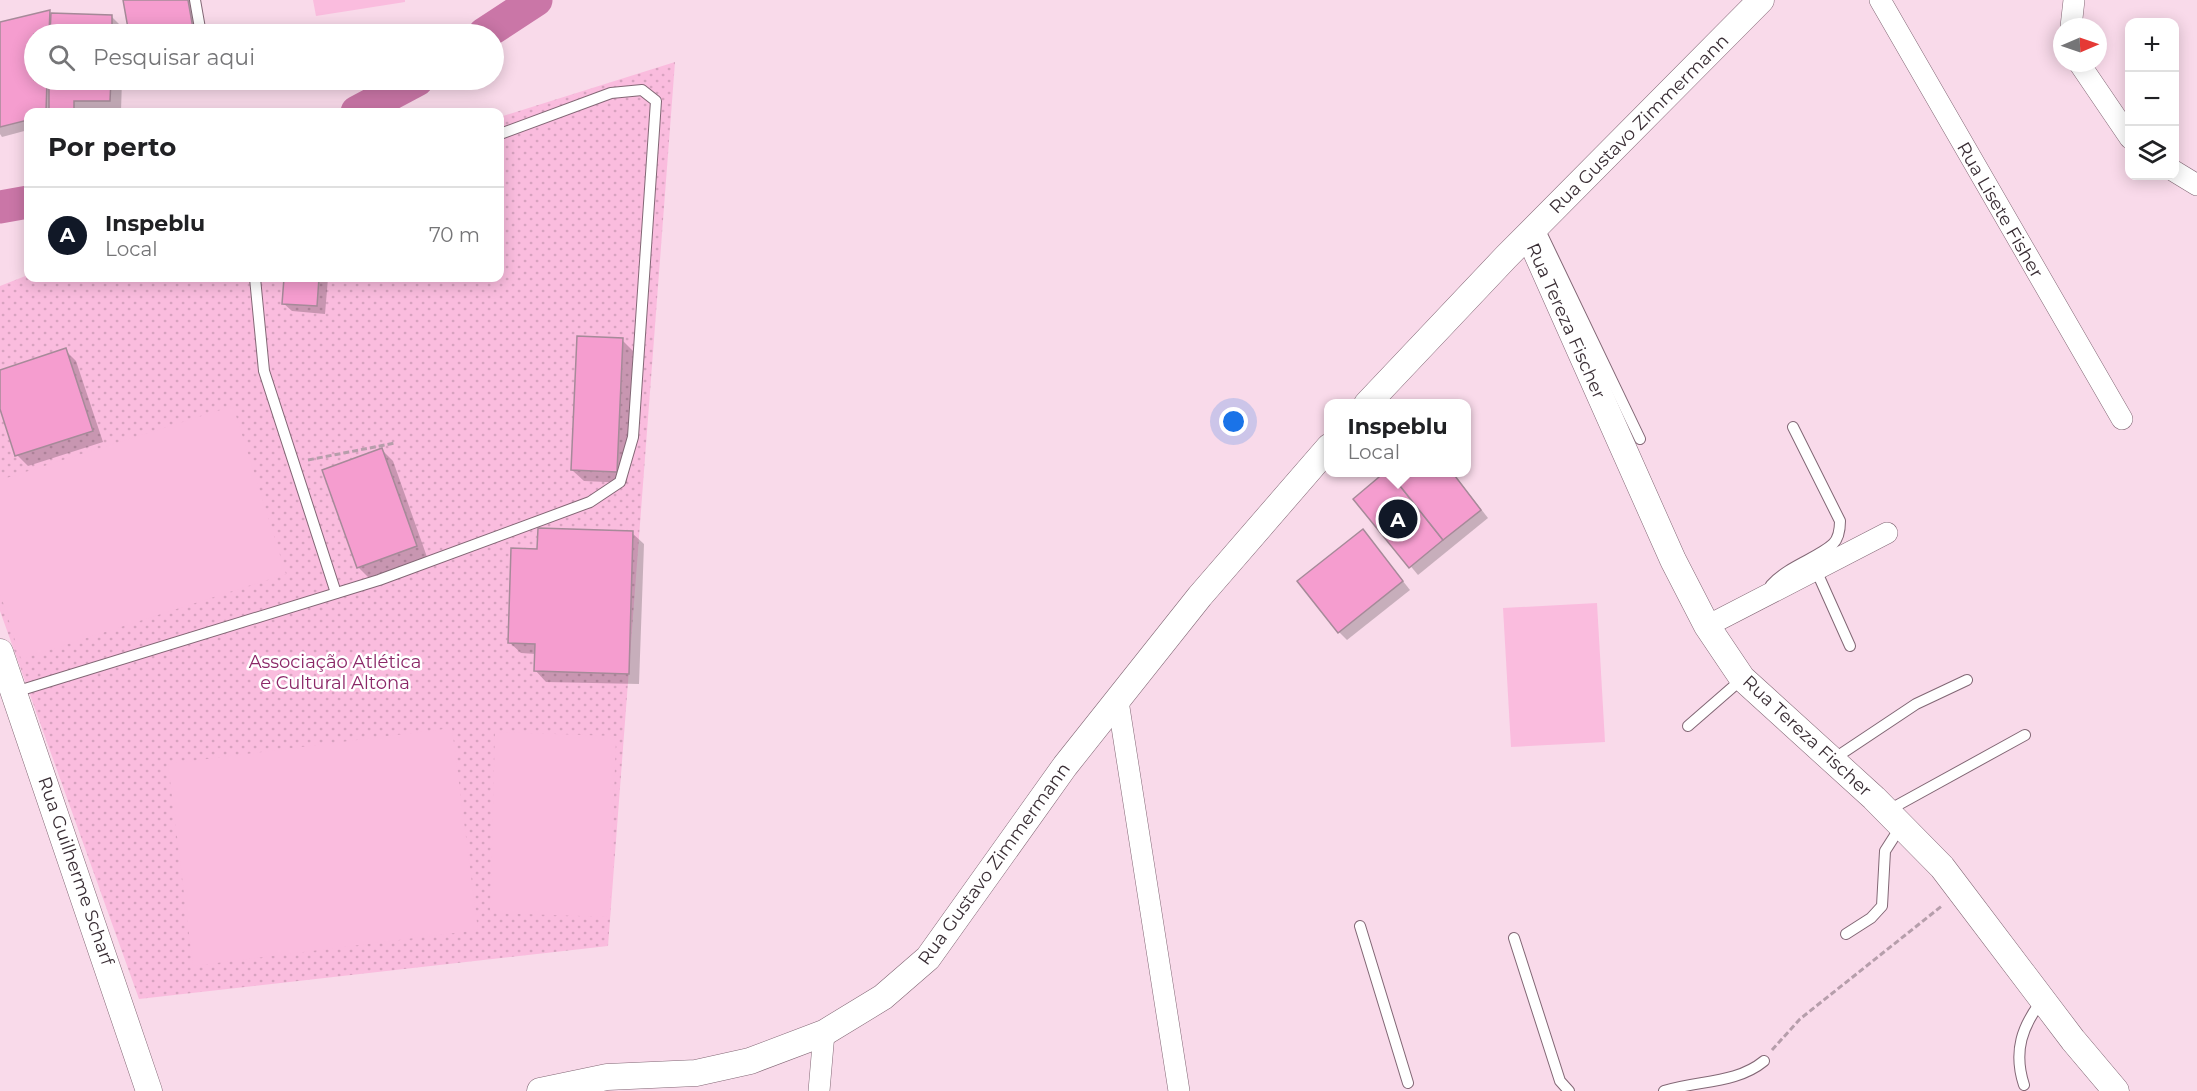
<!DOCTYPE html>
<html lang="pt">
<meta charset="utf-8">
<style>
:root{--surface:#fff;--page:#f6f6f6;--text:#202124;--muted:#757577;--line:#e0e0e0;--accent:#111827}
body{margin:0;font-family:Montserrat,sans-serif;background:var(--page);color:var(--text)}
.controls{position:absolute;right:18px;top:18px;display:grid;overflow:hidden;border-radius:12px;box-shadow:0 3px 15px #0003}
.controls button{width:54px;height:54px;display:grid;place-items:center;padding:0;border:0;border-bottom:2px solid var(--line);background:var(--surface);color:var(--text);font:30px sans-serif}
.compass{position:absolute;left:2053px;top:18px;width:54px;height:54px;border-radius:50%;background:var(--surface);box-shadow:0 3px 15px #0003;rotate:88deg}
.you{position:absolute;left:1234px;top:422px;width:21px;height:21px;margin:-15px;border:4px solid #fff;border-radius:50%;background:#1a73e8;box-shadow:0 0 0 9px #1a73e833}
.badge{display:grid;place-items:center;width:39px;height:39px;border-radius:50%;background:var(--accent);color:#fff;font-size:20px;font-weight:700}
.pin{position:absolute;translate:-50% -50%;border:3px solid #fff;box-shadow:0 2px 6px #0006}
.popup{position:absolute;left:1324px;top:399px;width:147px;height:78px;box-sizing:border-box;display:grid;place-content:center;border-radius:12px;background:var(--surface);filter:drop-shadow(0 2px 4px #0005);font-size:20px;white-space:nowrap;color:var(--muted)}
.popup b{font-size:22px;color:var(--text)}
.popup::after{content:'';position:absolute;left:50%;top:100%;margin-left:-12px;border:12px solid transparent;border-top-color:var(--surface)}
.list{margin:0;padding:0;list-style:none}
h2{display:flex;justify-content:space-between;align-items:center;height:78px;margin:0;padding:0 24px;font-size:26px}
h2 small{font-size:20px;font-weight:400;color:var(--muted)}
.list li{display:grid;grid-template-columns:39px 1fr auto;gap:18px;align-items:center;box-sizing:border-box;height:96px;padding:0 24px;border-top:2px solid var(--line)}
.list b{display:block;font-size:22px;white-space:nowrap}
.list p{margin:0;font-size:20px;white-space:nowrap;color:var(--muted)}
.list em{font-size:20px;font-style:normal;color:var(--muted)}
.icon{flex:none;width:33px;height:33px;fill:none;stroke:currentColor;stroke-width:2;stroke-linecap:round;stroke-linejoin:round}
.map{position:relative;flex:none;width:2197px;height:1091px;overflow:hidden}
.search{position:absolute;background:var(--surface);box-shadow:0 3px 15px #0003;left:24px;top:24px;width:480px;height:66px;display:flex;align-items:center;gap:15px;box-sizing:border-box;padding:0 21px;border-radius:33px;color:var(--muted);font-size:22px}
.panel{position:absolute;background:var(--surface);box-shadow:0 3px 15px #0003;left:24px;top:108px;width:480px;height:174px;border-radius:12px}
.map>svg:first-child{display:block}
.park{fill:url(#park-dots)}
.pitch{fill:#fabcde}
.shadow{fill:#0003}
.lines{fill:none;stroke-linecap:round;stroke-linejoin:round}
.river{stroke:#ca76a7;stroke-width:33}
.building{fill:#f59dcf;stroke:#a68a99;stroke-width:1.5}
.service-casing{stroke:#826775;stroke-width:12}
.minor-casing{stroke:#826775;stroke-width:22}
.tertiary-casing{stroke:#826775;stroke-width:27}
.path{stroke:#b69eab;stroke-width:3;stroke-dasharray:6 3;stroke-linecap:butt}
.service{stroke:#fff;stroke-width:10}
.minor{stroke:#fff;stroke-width:21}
.tertiary{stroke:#fff;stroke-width:26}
.labels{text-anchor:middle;stroke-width:5;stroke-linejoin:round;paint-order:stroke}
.street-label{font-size:18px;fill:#3a2e35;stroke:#fff}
.park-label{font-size:18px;fill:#8b2868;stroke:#fff}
</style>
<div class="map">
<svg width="2197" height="1091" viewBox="0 0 2197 1091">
<defs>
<pattern id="park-dots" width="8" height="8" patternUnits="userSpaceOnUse" patternTransform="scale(1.5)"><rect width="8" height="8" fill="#fabcde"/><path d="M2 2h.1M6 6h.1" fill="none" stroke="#d7a2bf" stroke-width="1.8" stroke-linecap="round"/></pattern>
</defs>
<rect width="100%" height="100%" fill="#f9daea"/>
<polygon class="park" points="675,62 608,946 139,999 0,611 0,286 28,275 28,278 500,278 500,117"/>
<g class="pitch">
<polygon points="313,0 405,0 405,2 316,16"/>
<polygon points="233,406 286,574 21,659 0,593 0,480"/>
<polygon points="1597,603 1605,742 1511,747 1503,608"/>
<polygon points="452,728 478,930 193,966 168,764"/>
<polygon points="495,732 616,736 610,917 490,913"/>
</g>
<g class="shadow">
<polygon points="125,0 197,0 202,34 130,34"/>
<polygon points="49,12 51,14 112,17 123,28 123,34 34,34 34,80 122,80 121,111 28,112 28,130 2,137 0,134 0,24"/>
<polygon points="285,278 328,278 325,314 292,311 283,303"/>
<polygon points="622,340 633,351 627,483 584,481 572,470"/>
<polygon points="65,350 76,361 103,442 28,466 17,455 0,404 0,371"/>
<polygon points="382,450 393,461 427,557 369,578 358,567"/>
<polygon points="1452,472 1488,518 1418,575 1355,499"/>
<polygon points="1363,531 1410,590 1347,640 1339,632"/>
<polygon points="632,533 644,544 639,684 546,682 535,670 536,654 521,653 509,642 539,551"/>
</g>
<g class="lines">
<g class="river">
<polyline points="484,34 536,0"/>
<polyline points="357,112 417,80"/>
<polyline points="0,207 28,202"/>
</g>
</g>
<g class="building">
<polygon points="123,0 188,0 194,34 129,34"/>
<polygon points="50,10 49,34 34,34 34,80 47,80 46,112 28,112 28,120 0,127 0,22"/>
<polygon points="51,13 112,15 112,34 50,34"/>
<polygon points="49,80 111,80 110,101 74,101 74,112 49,112"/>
<polygon points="284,278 319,278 317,306 282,304"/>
<polygon points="577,336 623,338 617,472 571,470"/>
<polygon points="66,348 93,431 15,456 0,409 0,370"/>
<polygon points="382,448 417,546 357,568 322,470"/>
<polygon points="1385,472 1389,472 1443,540 1409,568 1353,499"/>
<polygon points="1389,472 1452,472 1481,510 1443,540"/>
<polygon points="538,528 633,531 629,674 534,671 535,644 508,643 511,548 537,549"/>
<polygon points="1363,529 1403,581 1338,633 1297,581"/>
</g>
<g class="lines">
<defs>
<g id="service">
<polyline points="195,0 201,34"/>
<polyline points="139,82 150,80"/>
<polyline points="1538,226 1640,439"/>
<polyline points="255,278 264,371 336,593"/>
<polyline points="1816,570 1850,646"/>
<path d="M1771 585C1788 566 1818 558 1833 544 1839 538 1840 529 1840 521L1793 427"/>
<polyline points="15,692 379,580 590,502 620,482 633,437 656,101 642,90 611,93 500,134"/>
<polyline points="1688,726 1742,679"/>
<polyline points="1832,760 1916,704 1967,680"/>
<polyline points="1887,811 2025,735"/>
<polyline points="1360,926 1408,1083"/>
<polyline points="1846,934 1871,918 1882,906 1885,851 1901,826"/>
<polyline points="1514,938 1560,1081 1569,1091"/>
<path d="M2024 1085C2013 1051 2022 1026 2043 999"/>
<path d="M1664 1091C1698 1080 1736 1084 1764 1061"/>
</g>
<g id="minor">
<polyline points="1880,0 2122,419"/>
<polyline points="2071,27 2074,0"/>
<polyline points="2079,63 2130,138"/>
<polyline points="2174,171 2197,185"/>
<polyline points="1707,626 1887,533"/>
<polyline points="1118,701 1179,1091"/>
<polyline points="819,1091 824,1033"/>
</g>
<g id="tertiary">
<polyline points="1529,236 1673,560 1707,626 1742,678 1874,798 1942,867 2073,1040 2116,1091"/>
<polyline points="1367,404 1506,257 1761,0"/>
<polyline points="0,652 149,1091"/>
<polyline points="540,1091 607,1077 696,1073 750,1061 824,1033 883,997 928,958 1065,766 1200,596 1329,447"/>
</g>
</defs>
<use href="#service" class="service-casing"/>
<use href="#minor" class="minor-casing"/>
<use href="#tertiary" class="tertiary-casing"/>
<g class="path">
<polyline points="308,460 395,443"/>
<polyline points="1772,1050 1800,1019 1943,905"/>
</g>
<use href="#service" class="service"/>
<use href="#minor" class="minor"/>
<use href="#tertiary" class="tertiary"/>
</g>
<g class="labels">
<g class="street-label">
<text transform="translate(1639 124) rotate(-45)" y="6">Rua Gustavo Zimmermann</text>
<text transform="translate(2000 210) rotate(60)" y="6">Rua Lisete Fisher</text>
<text transform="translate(1566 321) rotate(66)" y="6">Rua Tereza Fischer</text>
<text transform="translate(1807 736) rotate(43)" y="6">Rua Tereza Fischer</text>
<text transform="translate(994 864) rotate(-54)" y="6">Rua Gustavo Zimmermann</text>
<text transform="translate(76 871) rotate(71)" y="6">Rua Guilherme Scharf</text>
</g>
<g class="park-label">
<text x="335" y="668">Associação Atlética<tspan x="335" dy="21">e Cultural Altona</tspan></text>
</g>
</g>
</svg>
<div class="controls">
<button>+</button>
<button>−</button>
<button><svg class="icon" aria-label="layers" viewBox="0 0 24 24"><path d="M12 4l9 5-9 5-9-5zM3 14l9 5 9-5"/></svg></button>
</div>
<svg class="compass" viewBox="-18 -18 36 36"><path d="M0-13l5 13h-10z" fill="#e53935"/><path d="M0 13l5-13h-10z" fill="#757577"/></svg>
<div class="you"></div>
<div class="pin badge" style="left:1398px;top:519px">A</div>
<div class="popup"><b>Inspeblu</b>Local</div>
<div class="search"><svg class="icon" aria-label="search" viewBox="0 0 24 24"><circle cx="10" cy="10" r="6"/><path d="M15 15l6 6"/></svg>Pesquisar aqui</div>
<section class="panel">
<h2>Por perto<small></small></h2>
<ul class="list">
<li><span class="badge">A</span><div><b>Inspeblu</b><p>Local</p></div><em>70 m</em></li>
</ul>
</section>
</div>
